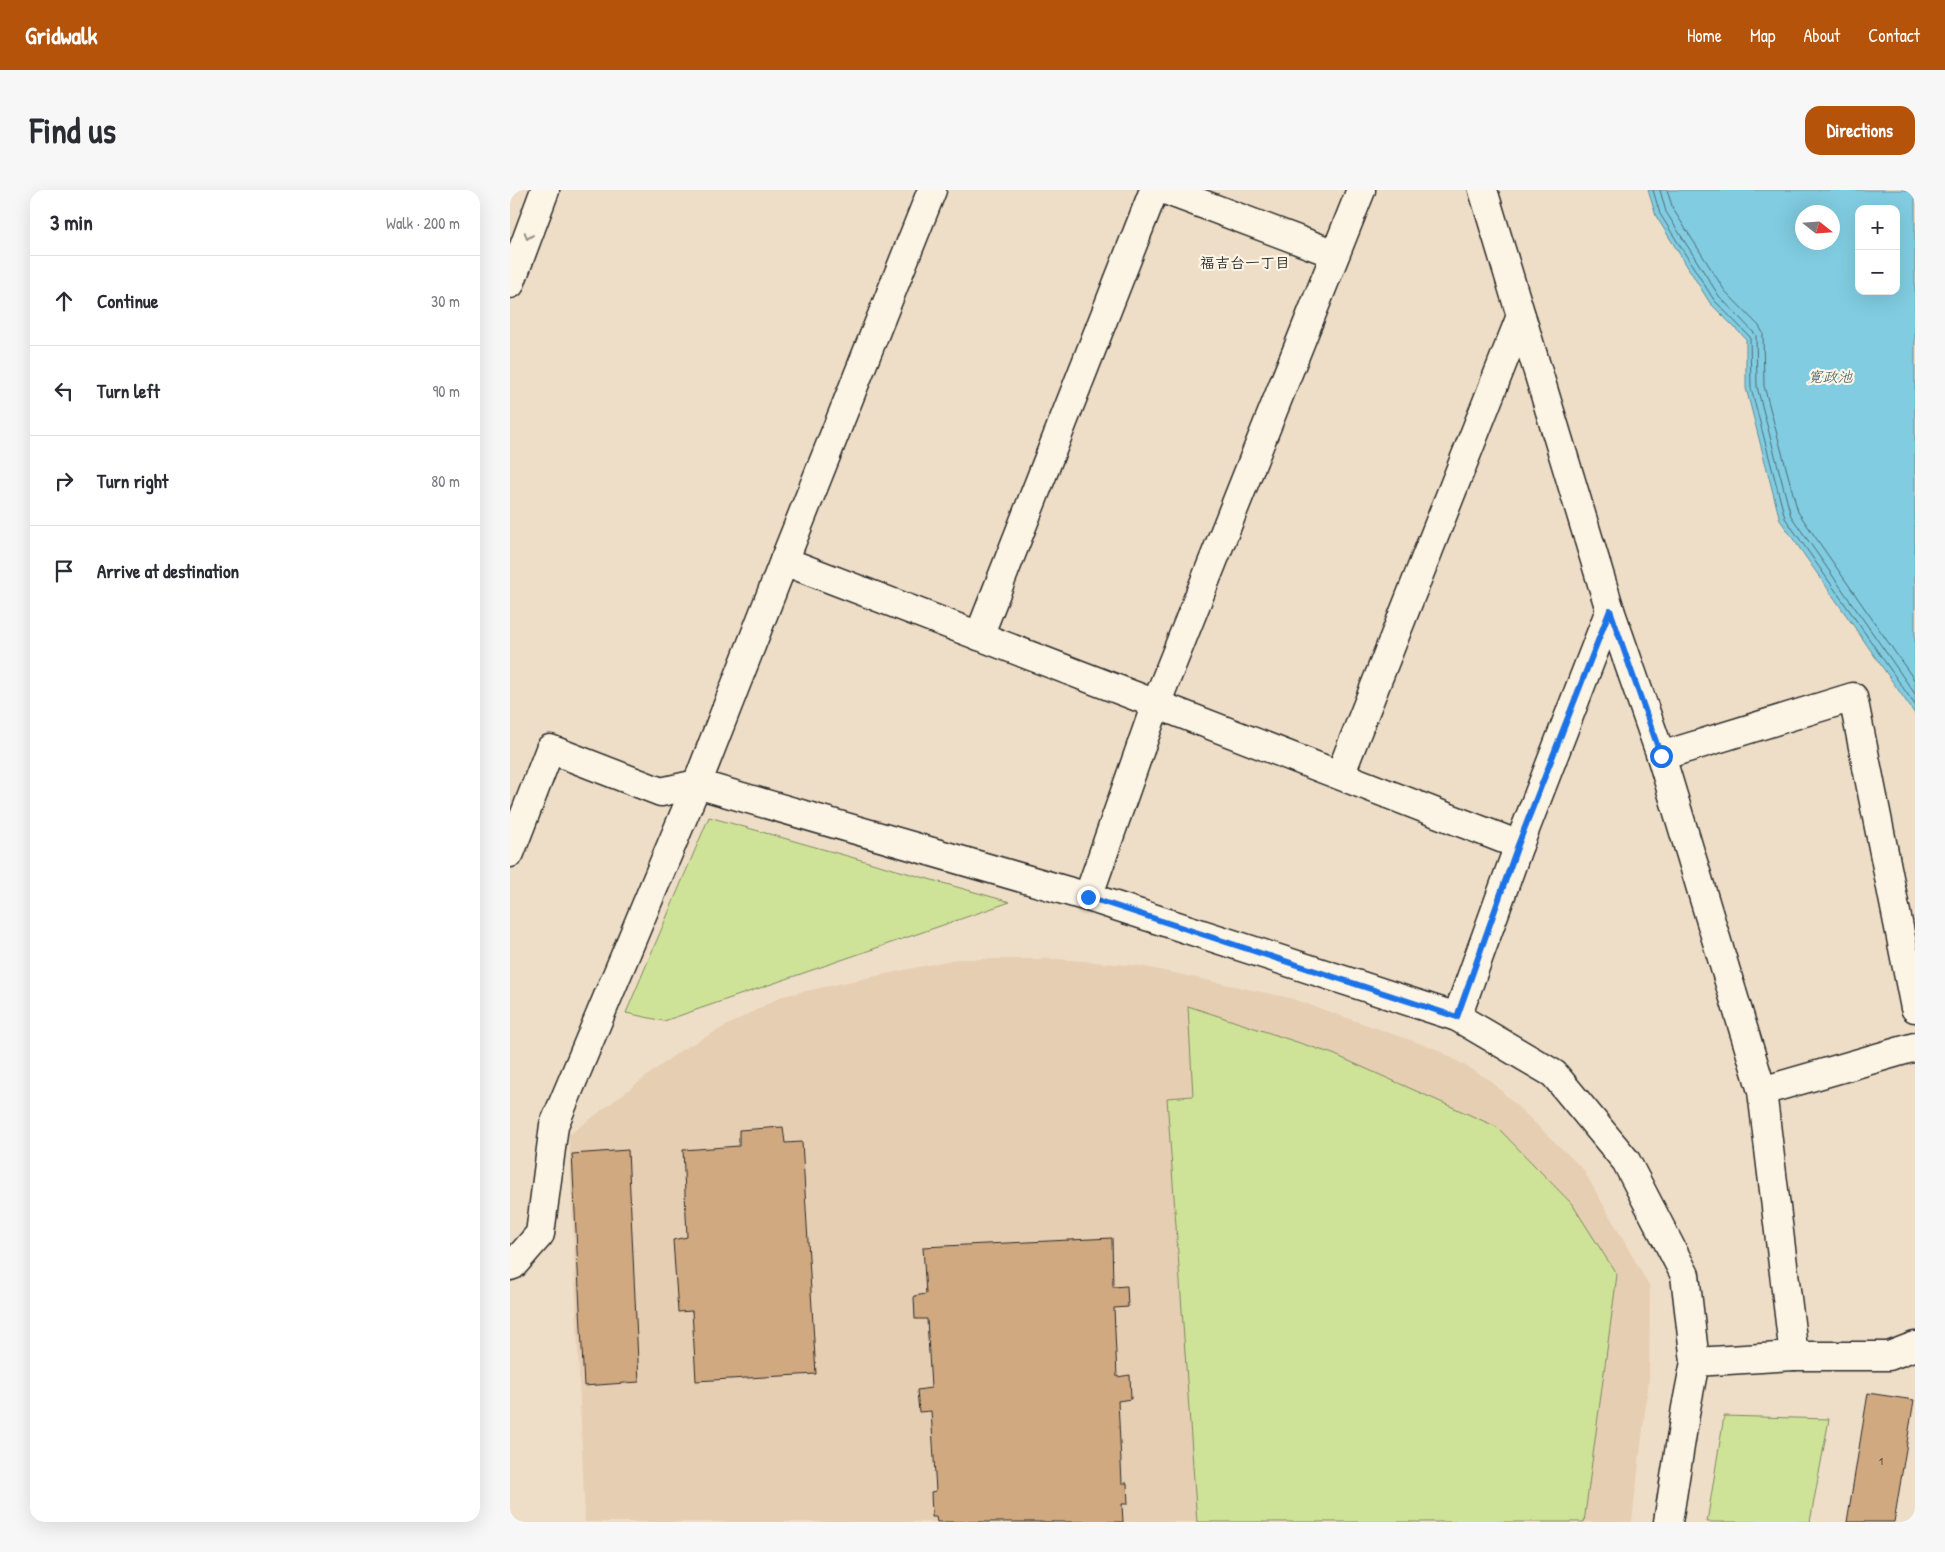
<!DOCTYPE html>
<meta charset="utf-8">
<style>
:root{--surface:#fff;--page:#f7f7f7;--text:#2b2b33;--muted:#7c7c81;--line:#e1e1e2;--accent:#b45309}
body{margin:0;font-family:"Patrick Hand","Klee One",sans-serif;background:var(--page);color:var(--text)}
.controls{position:absolute;right:15px;top:15px;display:grid;overflow:hidden;border-radius:10px;box-shadow:0 5px 20px #0002}
.controls button{width:45px;height:45px;display:grid;place-items:center;padding:0;border:0;border-bottom:1px solid var(--line);background:var(--surface);color:var(--text);font:25px sans-serif}
.compass{position:absolute;left:1285px;top:15px;width:45px;height:45px;border-radius:50%;background:var(--surface);box-shadow:0 5px 20px #0002;rotate:107deg}
.stop{position:absolute;width:15px;height:15px;margin:-11px;border:4px solid #1a73e8;border-radius:50%;background:#fff}
.stop.end{background:#1a73e8;border-color:#fff;box-shadow:0 1px 5px #0008}
.list{margin:0;padding:0;list-style:none}
h2{display:flex;justify-content:space-between;align-items:center;height:65px;margin:0;padding:0 20px;font-size:21px}
h2 small{font-size:16px;font-weight:400;color:var(--muted)}
.list li{display:grid;grid-template-columns:32px 1fr auto;gap:15px;align-items:center;box-sizing:border-box;height:90px;padding:0 20px;border-top:1px solid var(--line)}
.list b{display:block;font-size:19px;white-space:nowrap}
.list em{font-size:16px;font-style:normal;color:var(--muted)}
.icon{flex:none;width:28px;height:28px;fill:none;stroke:currentColor;stroke-width:2;stroke-linecap:round;stroke-linejoin:round}
.map{position:relative;flex:none;width:1405px;height:1332px;overflow:hidden;border-radius:15px}
header{display:flex;align-items:center;gap:30px;box-sizing:border-box;height:70px;padding:0 25px;background:var(--accent);color:#fff}
header strong{font-size:24px}
nav{display:flex;gap:28px;margin-inline-start:auto;font-size:18px}
.intro{display:flex;align-items:center;justify-content:space-between;box-sizing:border-box;height:120px;padding:0 30px}
h1{margin:0;font-size:35px}
.button{padding:12px 22px;border-radius:15px;background:var(--accent);color:#fff;font-size:18px;font-weight:700}
main{display:flex;gap:30px;padding:0 30px}
aside{flex:1;background:var(--surface);border-radius:15px;box-shadow:0 5px 20px #0002}
.map>svg:first-child{display:block}
.built{fill:#e6ceb2}
.green{fill:#cfe398;stroke:#7d8762}
.water{fill:#81cce1;stroke:#5f8c98;fill-rule:evenodd}
.lines{fill:none;stroke-linecap:round;stroke-linejoin:round}
.shore{stroke:#4d6b74;stroke-width:1}
.building{fill:#d0a981;stroke:#2b2b2b}
.minor-casing{stroke:#2b2b2b;stroke-width:31}
.tertiary-casing{stroke:#2b2b2b;stroke-width:31}
.motorway-casing{stroke:#2b2b2b;stroke-width:31}
.minor{stroke:#fcf5e5;stroke-width:28}
.tertiary{stroke:#fcf5e5;stroke-width:28}
.motorway{stroke:#fcf5e5;stroke-width:28}
.oneway{stroke:#949088}
.route{stroke:#1a73e8;stroke-width:6}
.labels{text-anchor:middle;stroke-width:4.5;stroke-linejoin:round;paint-order:stroke}
.number-label{font-size:11px;fill:#544a40}
.neighbourhood-label{font-size:15px;font-weight:bold;fill:#2b2b2b;stroke:#fcf5e5}
.water-label{font-size:15px;font-style:italic;fill:#455b62;stroke:#fcf5e5}
</style>
<header>
<strong>Gridwalk</strong>
<nav><a>Home</a><a>Map</a><a>About</a><a>Contact</a></nav>
</header>
<div class="intro"><h1>Find us</h1><a class="button">Directions</a></div>
<main>
<aside>
<h2>3 min<small>Walk · 200 m</small></h2>
<ul class="list">
<li><svg class="icon" aria-label="ahead" viewBox="0 0 24 24"><path d="M12 20V5M6 11l6-6 6 6"/></svg><div><b>Continue</b></div><em>30 m</em></li>
<li><svg class="icon" aria-label="left" viewBox="0 0 24 24"><path d="M17 20v-9H6M10 6l-5 5 5 5"/></svg><div><b>Turn left</b></div><em>90 m</em></li>
<li><svg class="icon" aria-label="right" viewBox="0 0 24 24"><path d="M7 20v-9h11M14 6l5 5-5 5"/></svg><div><b>Turn right</b></div><em>80 m</em></li>
<li><svg class="icon" aria-label="arrive" viewBox="0 0 24 24"><path d="M6 21V4h12l-3 4 3 4H6"/></svg><div><b>Arrive at destination</b></div></li>
</ul>
</aside>
<div class="map">
<svg width="1405" height="1332" viewBox="0 0 1405 1332">
<rect width="100%" height="100%" fill="#efdec7"/>
<filter id="ink" filterUnits="userSpaceOnUse"><feTurbulence type="fractalNoise" baseFrequency=".02" numOctaves="2"/><feDisplacementMap in="SourceGraphic" scale="10" xChannelSelector="R" yChannelSelector="G"/><feConvolveMatrix kernelMatrix="1 2 1 2 8 2 1 2 1" color-interpolation-filters="sRGB"/></filter>
<g filter="url(#ink)">
<polygon class="built" points="446,769 548,769 631,776 780,808 926,859 980,890 1073,979 1140,1097 1139,1189 1122,1332 75,1332 59,945 171,860 272,806"/>
<g class="green">
<polygon points="199,627 500,712 154,831 116,823"/>
<polygon points="678,816 823,864 987,937 1062,1014 1107,1085 1074,1332 687,1332 657,908 683,906"/>
<polygon points="1214,1226 1319,1229 1300,1332 1197,1332"/>
</g>
<path class="water" d="M1138 0H1405V524L1270 330 1236 198V149L1200 113 1146 26ZM1349 19H1386V101H1349ZM1292 22H1322V52H1292Z"/>
<g class="lines">
<g class="shore">
<polyline points="1143,0 1150,24 1204,110 1240,147 1241,198 1275,328 1405,515"/>
<polyline points="1150,0 1156,22 1209,106 1246,145 1247,197 1281,326 1405,504"/>
<polyline points="1157,0 1163,19 1215,101 1249,136 1253,143 1254,196 1288,322 1405,491"/>
</g>
</g>
<g class="building">
<polygon points="273,937 275,953 292,952 306,1184 186,1191 182,1121 168,1122 163,1050 177,1047 173,960 229,956 229,940"/>
<polygon points="118,960 129,1192 74,1196 62,964"/>
<polygon points="602,1048 603,1097 617,1096 618,1117 604,1118 607,1187 620,1185 621,1209 608,1211 612,1293 617,1293 618,1314 612,1314 613,1332 427,1332 426,1327 422,1327 421,1302 426,1301 421,1221 409,1222 407,1200 421,1198 417,1129 405,1129 404,1106 416,1104 413,1057"/>
<polygon points="1358,1203 1404,1210 1384,1332 1337,1332"/>
</g>
<g class="lines">
<defs>
<g id="minor">
<polyline points="655,0 825,64"/>
<polyline points="973,0 1100,420 1151,566 1252,901 1284,1166"/>
<polyline points="274,371 646,514 1009,655"/>
<polyline points="469,446 644,0"/>
<polyline points="1151,566 1343,507 1405,818"/>
<polyline points="830,585 1011,126"/>
<polyline points="0,663 40,559 151,602 187,594"/>
<polyline points="578,707 646,514 851,0"/>
<polyline points="947,827 1009,655 1100,420"/>
<polyline points="1252,901 1405,857"/>
<polyline points="0,1076 3,1075 30,1044 44,935 187,594"/>
<polyline points="1185,1172 1284,1166 1379,1166 1405,1156"/>
</g>
<polyline id="tertiary" points="422,0 274,371 187,594 578,707 947,827 1044,884 1116,971 1175,1085 1185,1172 1176,1218 1158,1332"/>
<polyline id="motorway" points="0,94 35,0"/>
</defs>
<use href="#minor" class="minor-casing"/>
<use href="#tertiary" class="tertiary-casing"/>
<use href="#motorway" class="motorway-casing"/>
<use href="#minor" class="minor"/>
<use href="#tertiary" class="tertiary"/>
<use href="#motorway" class="motorway"/>
</g>
<defs><path id="oneway-chevron" d="M-2-3.5L2.5 0L-2 3.5" fill="none" stroke-width="1.6" stroke-linecap="round" stroke-linejoin="round" transform="scale(1.25)"/></defs>
<use class="oneway" href="#oneway-chevron" transform="translate(18 46) rotate(110)"/>
</g>
<g class="lines" filter="url(#ink)">
<polyline class="route" points="578,707 947,827 1008,655 1100,420 1151,566"/>
</g>
<g class="labels">
<g class="number-label">
<text x="1371" y="1275">1</text>
</g>
<g class="neighbourhood-label">
<text x="735" y="78">福吉台一丁目</text>
</g>
<g class="water-label">
<text x="1320" y="192">寛政池</text>
</g>
</g>
</svg>
<div class="controls">
<button>+</button>
<button>−</button>
</div>
<svg class="compass" viewBox="-18 -18 36 36"><path d="M0-13l5 13h-10z" fill="#e53935"/><path d="M0 13l5-13h-10z" fill="#7c7c81"/></svg>
<div class="stop" style="left:1151px;top:566px"></div>
<div class="stop end" style="left:578px;top:707px"></div>
</div>
</main>
